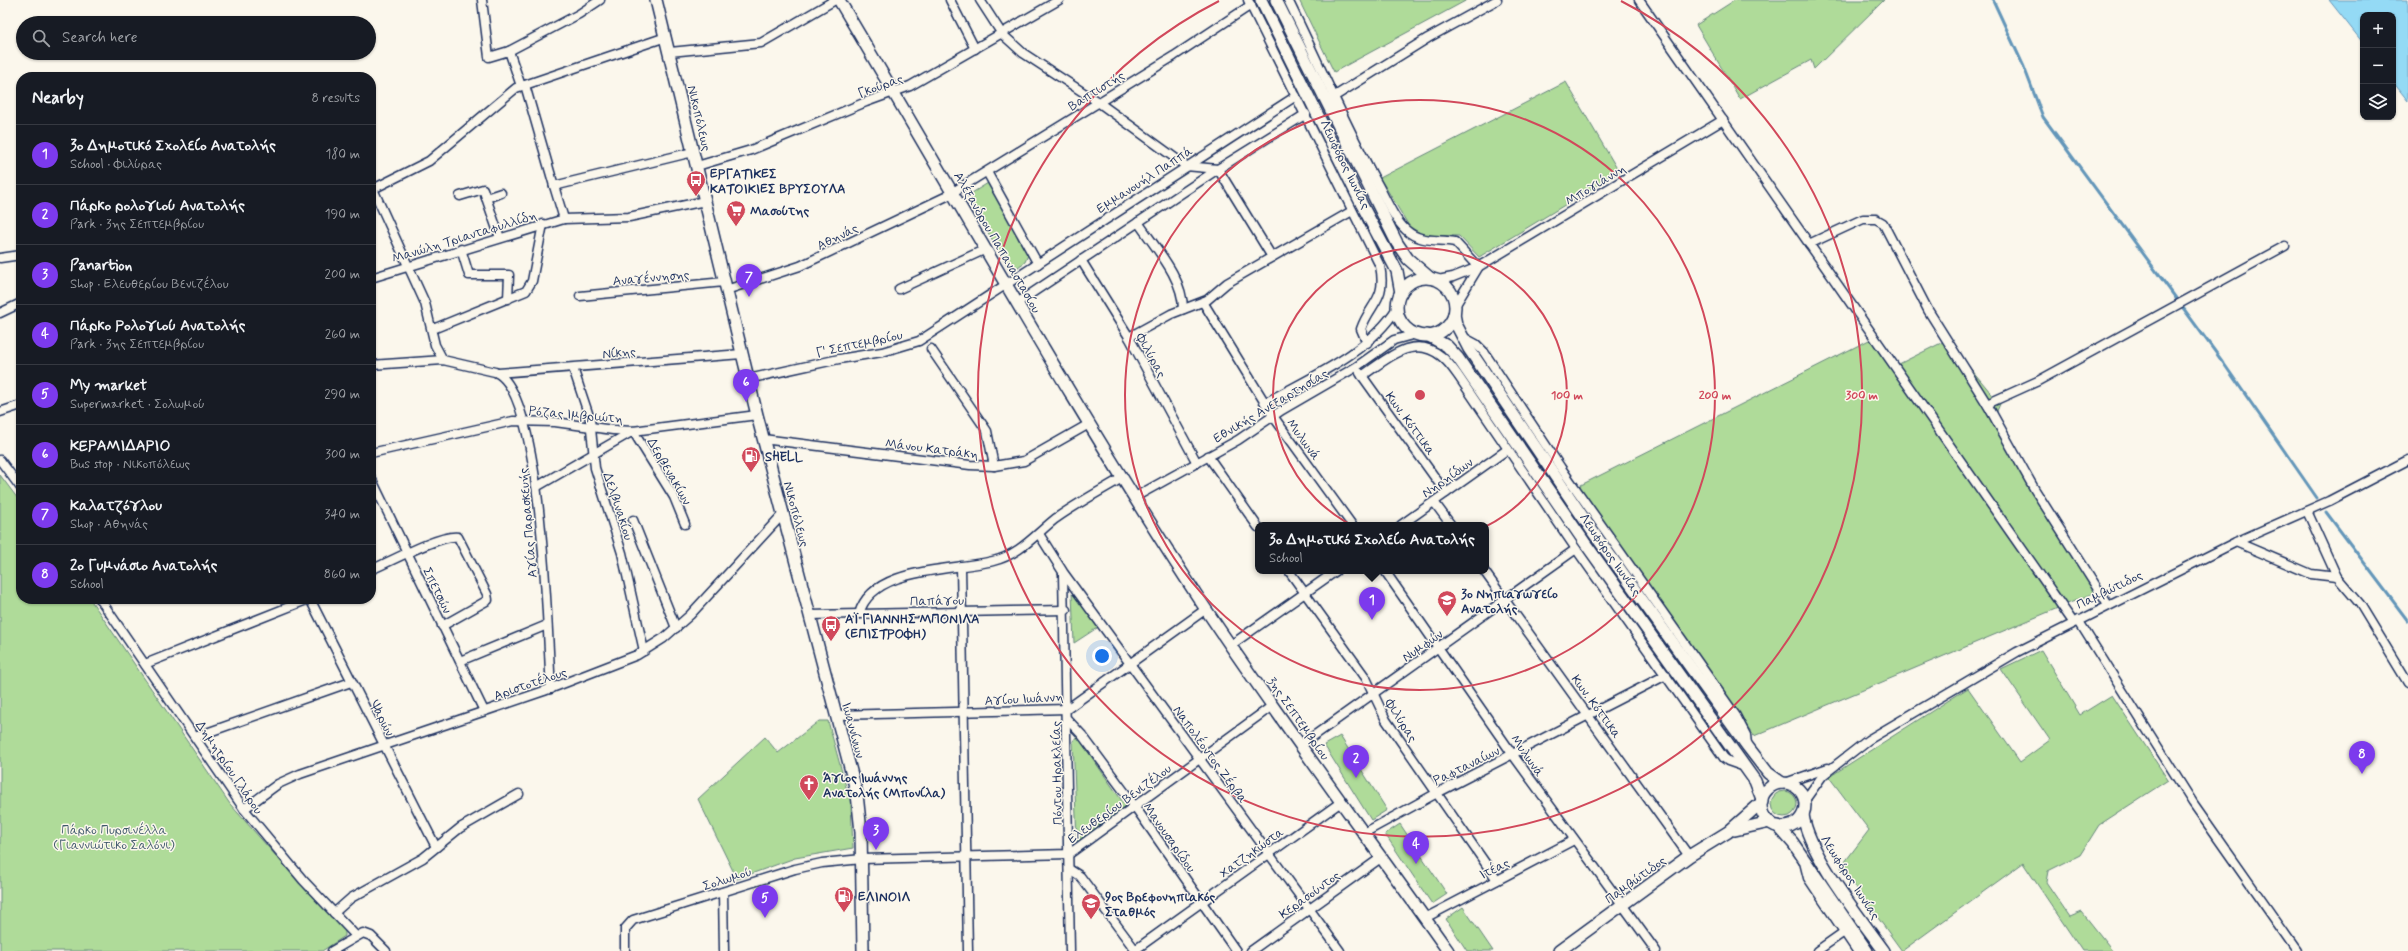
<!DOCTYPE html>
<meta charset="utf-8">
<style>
:root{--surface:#171b24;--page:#20242c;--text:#f1f3f6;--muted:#9ea1a6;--line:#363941;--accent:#7c3aed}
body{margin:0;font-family:Mynerve,sans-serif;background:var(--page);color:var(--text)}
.controls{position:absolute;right:12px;top:12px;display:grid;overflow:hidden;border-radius:8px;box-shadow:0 1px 3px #0004}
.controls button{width:36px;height:36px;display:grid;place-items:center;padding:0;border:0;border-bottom:1px solid var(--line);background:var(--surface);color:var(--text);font:20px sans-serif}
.you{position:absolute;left:1102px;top:656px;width:14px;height:14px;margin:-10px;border:3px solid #fff;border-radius:50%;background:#1a73e8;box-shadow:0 0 0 6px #1a73e833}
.badge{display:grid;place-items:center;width:26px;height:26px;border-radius:50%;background:var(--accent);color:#fff;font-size:13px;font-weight:700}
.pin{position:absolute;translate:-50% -33px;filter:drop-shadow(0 1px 2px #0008)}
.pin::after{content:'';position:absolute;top:21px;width:14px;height:12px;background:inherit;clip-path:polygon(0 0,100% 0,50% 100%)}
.popup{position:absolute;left:1255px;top:522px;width:234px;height:52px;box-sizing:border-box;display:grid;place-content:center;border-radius:8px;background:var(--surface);filter:drop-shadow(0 1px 3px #0005);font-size:13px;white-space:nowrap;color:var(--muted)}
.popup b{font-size:15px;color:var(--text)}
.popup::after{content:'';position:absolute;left:50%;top:100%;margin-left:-8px;border:8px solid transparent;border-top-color:var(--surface)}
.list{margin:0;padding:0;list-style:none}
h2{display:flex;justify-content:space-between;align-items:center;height:52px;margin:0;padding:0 16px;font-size:17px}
h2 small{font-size:13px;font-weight:400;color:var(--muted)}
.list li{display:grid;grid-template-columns:26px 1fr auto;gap:12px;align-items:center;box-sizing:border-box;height:60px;padding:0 16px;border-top:1px solid var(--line)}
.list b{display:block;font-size:15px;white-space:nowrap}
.list p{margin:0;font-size:13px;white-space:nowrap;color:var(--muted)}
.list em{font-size:13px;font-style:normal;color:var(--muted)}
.icon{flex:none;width:22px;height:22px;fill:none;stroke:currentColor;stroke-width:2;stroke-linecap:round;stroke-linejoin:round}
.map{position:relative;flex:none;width:2408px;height:951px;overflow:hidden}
.search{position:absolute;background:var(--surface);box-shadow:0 1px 3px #0004;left:16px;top:16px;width:360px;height:44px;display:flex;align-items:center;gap:10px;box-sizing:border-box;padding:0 14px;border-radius:22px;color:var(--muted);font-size:15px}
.panel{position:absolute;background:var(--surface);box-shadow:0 1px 3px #0004;left:16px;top:72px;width:360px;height:532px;border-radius:16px}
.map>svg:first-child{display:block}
.green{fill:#afdb99;stroke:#65857c}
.water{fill:#94daf5;stroke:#6496b9}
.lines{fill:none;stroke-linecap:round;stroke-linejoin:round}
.stream{stroke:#6496b9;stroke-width:3}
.street-casing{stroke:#1b2f5e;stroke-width:11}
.secondary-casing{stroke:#1b2f5e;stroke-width:14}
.street{stroke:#fbf7ec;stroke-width:8}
.secondary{stroke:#fbf7ec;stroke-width:11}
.ring{fill:none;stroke:#d1495b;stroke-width:2}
.labels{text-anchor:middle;stroke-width:3;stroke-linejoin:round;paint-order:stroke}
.street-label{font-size:13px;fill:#1b2f5e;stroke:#fbf7ec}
.poi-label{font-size:13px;font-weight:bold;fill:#1b2f5e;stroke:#fbf7ec;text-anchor:start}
.park-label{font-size:13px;fill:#405a6d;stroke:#fbf7ec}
.centre{fill:#d1495b;stroke:#fbf7ec;stroke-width:2}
.ring-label{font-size:12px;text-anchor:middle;font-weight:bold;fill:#d1495b;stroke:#fbf7ec;stroke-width:3;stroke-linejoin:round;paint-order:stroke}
</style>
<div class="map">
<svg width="2408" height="951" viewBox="0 0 2408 951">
<rect width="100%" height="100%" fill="#fbf7ec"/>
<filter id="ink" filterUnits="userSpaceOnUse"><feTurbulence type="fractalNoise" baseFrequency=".025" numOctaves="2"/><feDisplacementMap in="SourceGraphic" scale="8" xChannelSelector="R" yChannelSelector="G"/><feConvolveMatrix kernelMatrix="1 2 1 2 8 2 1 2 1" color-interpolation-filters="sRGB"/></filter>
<g filter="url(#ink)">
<g class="green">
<polygon points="1299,0 1467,0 1334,72"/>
<polygon points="1735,0 1884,0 1814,69 1811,60 1740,99 1696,25"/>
<polygon points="1566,82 1619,172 1479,257 1459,236 1423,235 1409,226 1380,178"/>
<polygon points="988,183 1028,255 1025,262 1011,272 967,196"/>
<polygon points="1877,336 1897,365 1947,340 2000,404 1997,411 1998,418 2047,501 2103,589 1754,736 1579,486"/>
<polygon points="0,475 21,503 21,599 90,599 230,804 299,882 345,929 345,936 322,951 0,951"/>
<polygon points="1072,594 1075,594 1100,626 1074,643"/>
<polygon points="2041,650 2080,715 2112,695 2168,780 2099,825 2080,855 2048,871 2046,882 2070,917 2082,912 2113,951 2082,951 2023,863 1902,951 1841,867 1869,830 1829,777 1968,688 2020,762 2050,740 2001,669"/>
<polygon points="819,721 828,721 851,805 853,848 795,858 737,879 698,799 765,737 778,753"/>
<polygon points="1077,736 1127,808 1077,842 1073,741"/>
<polygon points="1340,736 1387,810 1371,820 1324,745"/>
<circle cx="1784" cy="804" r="13"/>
<polygon points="1400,824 1447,894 1432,904 1385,834"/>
<polygon points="1463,907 1493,951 1467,951 1446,919"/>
</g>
<polygon class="water" points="2329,0 2408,0 2408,101 2393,82 2393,15 2363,15 2363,43"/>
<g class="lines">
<g class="stream">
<polyline points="1993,0 2024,67 2043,117 2222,361 2317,498"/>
<polyline points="2326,512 2408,621"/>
</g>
<defs>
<g id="street">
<polyline points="482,0 489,57 509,51 521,86"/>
<polyline points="950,0 975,49"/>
<polyline points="980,0 1002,34 1023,53 1098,102 1186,166 1218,169 1272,257"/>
<path d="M1248 0 1380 266C1387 300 1370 303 1361 329L1367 343"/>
<path d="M1288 0C1318 61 1345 124 1377 183 1386 199 1393 218 1406 230 1420 243 1437 239 1455 242L1478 267"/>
<polyline points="1639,0 2073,622"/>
<polyline points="509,51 579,14 600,0"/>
<polyline points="670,52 761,43 835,0"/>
<polyline points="525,85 554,186"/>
<polyline points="1335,96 1428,38 1497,0"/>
<polyline points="697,166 751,150 866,102 910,86 1059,0"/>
<polyline points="987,172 1038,264"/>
<polyline points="373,189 425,303 435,345 443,360"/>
<polyline points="371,190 429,161 516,88 666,37"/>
<polyline points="460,196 483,189 500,238"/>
<polyline points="486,198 501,193"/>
<polyline points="564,219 554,186 693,152"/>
<path d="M1138 222C1155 248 1183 277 1183 309"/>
<polyline points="1809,244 1863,219 1876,219 1883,223 1928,310 1987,404 2035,490 2108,605"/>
<polyline points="461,249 469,275 509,275 508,299"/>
<polyline points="0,258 21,255"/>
<polyline points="1081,260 1129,337 1197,463"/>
<polyline points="371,278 564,219 629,217 705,201"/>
<polyline points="1438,280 1453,277 1478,267 1723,120"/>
<polyline points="899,289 986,249"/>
<polyline points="726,290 800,266 945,197 1174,56 1251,5"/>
<polyline points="580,296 724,282"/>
<polyline points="1203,302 1273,416 1352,525"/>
<polyline points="1017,303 1218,169 1306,114"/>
<polyline points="1455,306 1478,268"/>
<polyline points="0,313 21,303"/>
<polyline points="433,329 526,291 532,281 543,224"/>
<polyline points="1129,337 1171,314 1207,300 1227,283 1352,211"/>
<polyline points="1463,337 1476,344 1484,352 1561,468 1736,716 1746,735 1747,745"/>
<polyline points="931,349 987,431 994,466"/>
<path d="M371 365 443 360 495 372C544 391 547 636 551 689"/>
<polyline points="573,368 590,419 595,468 622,553 644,651"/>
<polyline points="498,373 742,354"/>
<polyline points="1360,373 1446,493"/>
<path d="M1362 376C1386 360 1413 333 1441 356 1448 361 1454 370 1459 377L1576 549 1724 758 1728 761 1745 767"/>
<polyline points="748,379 839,359 882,352 919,341 1296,96"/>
<path d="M1265 403C1311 377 1368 354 1397 308"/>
<polyline points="1987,404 2038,381 2285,246"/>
<polyline points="0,412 21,405"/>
<polyline points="763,439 970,465 994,466 1024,461 1089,424"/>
<polyline points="371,453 513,421 555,422 613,430 633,431 757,415"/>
<polyline points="1208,456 1258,527"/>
<polyline points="0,460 21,488"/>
<polyline points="371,478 484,711"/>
<polyline points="538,486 633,431 674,497 685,524"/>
<polyline points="1135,497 1238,440 1282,410 1356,367 1394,340 1416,334"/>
<polyline points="1434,502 1451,525"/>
<polyline points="2307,511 2337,577"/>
<polyline points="633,520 676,628"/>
<polyline points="1401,525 1508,449"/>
<polyline points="1039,534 1063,572 1340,951"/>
<polyline points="2236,542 2311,574 2337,577 2360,604 2408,683"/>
<polyline points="961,566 968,951"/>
<path d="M371 570C389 562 441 534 458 537L487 594 488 600 442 626"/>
<polyline points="1289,571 1366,678 1386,720 1497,880"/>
<polyline points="1385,571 1513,755 1656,951"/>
<polyline points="1484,571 1689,856"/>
<polyline points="1063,574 1070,951"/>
<polyline points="100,599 244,809 303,880 356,936"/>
<polyline points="310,599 436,847"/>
<path d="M859 614C872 566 953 571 993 561 1019 555 1035 535 1055 519 1076 504 1100 491 1122 478"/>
<polyline points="809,615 1066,610"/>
<polyline points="2078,620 2193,803 2297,951"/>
<polyline points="1231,645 1336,571"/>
<polyline points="460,661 547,625"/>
<polyline points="145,664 309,599"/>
<polyline points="836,715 1067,709 1206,609"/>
<polyline points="1067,719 1082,735 1126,794 1236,951"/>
<polyline points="195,737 351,682"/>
<polyline points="1301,745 1576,549"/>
<polyline points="1785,783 1828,768"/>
<polyline points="1805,800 1823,775 1868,740 2017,652 2236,542 2329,501 2408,460"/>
<polyline points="244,809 278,784 300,774 544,691 637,655 664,638 690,615 782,515"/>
<polyline points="1364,833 1437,793 1666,675"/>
<polyline points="1804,862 1808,878 1857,951"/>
<polyline points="1069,869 1080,876 1136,951"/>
<polyline points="723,892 724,951"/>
<polyline points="334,913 351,898 423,858 460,828 519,794"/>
<polyline points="1425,918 1574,840"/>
<polyline points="1135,950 1341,802"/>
<polyline points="332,951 363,933 371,936 386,951"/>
<polyline points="625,951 625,929 633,920 795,869 822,863 862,859 1069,854 1272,706"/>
<polyline points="1251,951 1382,857"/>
<polyline points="1817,951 1844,932"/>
</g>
<g id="secondary">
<polyline points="656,0 757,415 857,794 861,832 863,951"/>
<path d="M839 0C960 203 1075 410 1205 608 1283 725 1367 836 1448 951"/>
<polyline points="1261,0 1362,205 1397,271 1401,293"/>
<polyline points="1276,0 1397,243 1408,259 1430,278"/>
<circle cx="1426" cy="307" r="29"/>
<polyline points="1454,314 1456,324 1469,349 1593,532 1748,747 1768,773 1782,783"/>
<polyline points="1427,335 1447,346 1458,358 1585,543 1755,781 1762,799"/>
<circle cx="1783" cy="805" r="22"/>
<path d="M1803 815C1809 855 1859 916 1884 951"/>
<polyline points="1778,826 1793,843 1867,951"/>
<polyline points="1735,830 1770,822"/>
<polyline points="1559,951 1689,856 1728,832 1762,802"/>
</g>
</defs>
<use href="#street" class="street-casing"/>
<use href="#secondary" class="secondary-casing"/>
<use href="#street" class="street"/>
<use href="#secondary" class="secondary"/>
</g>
</g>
<g class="ring">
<circle cx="1420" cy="395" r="147"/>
<circle cx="1420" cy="395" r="295"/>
<path d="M1621 1A442 442 0 1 1 1219 1"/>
</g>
<defs>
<symbol id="bus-pin" viewBox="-11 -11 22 30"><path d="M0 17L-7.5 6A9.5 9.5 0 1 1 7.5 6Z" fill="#d1495b" stroke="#fbf7ec"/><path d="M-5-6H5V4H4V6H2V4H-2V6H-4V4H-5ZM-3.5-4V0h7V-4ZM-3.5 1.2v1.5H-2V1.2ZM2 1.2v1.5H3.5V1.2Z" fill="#fff"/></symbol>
<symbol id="supermarket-pin" viewBox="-11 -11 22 30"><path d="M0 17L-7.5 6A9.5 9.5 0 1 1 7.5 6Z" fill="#d1495b" stroke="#fbf7ec"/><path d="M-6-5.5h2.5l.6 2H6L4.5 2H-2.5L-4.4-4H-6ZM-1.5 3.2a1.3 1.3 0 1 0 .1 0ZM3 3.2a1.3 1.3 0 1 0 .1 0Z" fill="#fff"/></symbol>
<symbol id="fuel-pin" viewBox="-11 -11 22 30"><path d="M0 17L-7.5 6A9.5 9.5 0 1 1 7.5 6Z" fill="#d1495b" stroke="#fbf7ec"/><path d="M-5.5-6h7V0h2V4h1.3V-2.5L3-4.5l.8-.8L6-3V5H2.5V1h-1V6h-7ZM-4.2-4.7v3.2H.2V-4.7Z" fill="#fff"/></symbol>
<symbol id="school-pin" viewBox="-11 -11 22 30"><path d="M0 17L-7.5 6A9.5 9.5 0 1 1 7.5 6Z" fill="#d1495b" stroke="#fbf7ec"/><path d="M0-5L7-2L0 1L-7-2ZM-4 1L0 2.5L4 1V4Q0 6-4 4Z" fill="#fff"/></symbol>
<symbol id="church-pin" viewBox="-11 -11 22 30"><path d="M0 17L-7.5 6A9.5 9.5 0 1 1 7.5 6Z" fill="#d1495b" stroke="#fbf7ec"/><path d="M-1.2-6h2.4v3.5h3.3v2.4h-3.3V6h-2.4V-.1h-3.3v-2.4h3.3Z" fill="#fff"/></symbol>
</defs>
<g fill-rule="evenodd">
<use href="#bus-pin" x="685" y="169" width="22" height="30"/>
<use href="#supermarket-pin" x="725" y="199" width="22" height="30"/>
<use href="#fuel-pin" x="740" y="445" width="22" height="30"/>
<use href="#school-pin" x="1436" y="589" width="22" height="30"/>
<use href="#bus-pin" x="820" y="614" width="22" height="30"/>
<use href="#church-pin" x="798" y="773" width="22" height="30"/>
<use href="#fuel-pin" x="833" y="885" width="22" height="30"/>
<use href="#school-pin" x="1080" y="892" width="22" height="30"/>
</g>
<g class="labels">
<g class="street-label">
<text transform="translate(880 85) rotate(-20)" y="5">Γκούρας</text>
<text transform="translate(1096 90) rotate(-32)" y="5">Βαπτιστής</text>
<text transform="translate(700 118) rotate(77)" y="5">Νικοπόλεως</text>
<text transform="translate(1346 164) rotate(64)" y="5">Λεωφόρος Ιωνίας</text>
<text transform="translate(1144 179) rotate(-33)" y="5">Εμμανουήλ Παππά</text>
<text transform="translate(1595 184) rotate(-31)" y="5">Μπογιάννη</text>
<text transform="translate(464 236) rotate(-17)" y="5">Μανώλη Τριανταφυλλίδη</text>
<text transform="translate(837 236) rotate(-26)" y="5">Αθηνάς</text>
<text transform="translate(998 242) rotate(60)" y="5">Αλέξανδρου Παπαναστασίου</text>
<text transform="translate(651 277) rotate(-5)" y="5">Αναγέννησης</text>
<text transform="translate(859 343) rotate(-12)" y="5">Γ' Σεπτεμβρίου</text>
<text transform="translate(619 352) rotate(-5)" y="5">Νίκης</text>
<text transform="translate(1152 355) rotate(62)" y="5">Φιλύρας</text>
<text transform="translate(1270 405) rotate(-31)" y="5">Εθνικής Ανεξαρτησίας</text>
<text transform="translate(576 414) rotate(5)" y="5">Ρόζας Ιμβριώτη</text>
<text transform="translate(1411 423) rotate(54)" y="5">Κων. Κόττικα</text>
<text transform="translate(1304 439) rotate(54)" y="5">Μυλωνά</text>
<text transform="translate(932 448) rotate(7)" y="5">Μάνου Κατράκη</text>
<text transform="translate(670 471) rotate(60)" y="5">Δερβενακίων</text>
<text transform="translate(1447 477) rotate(-35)" y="5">Νηρηίδων</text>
<text transform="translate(619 506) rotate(72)" y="5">Δελβινακίου</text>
<text transform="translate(797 514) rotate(75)" y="5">Νικοπόλεως</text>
<text transform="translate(527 523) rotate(-95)" y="5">Αγίας Παρασκευής</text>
<text transform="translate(1611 554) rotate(55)" y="5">Λεωφόρος Ιωνίας</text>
<text transform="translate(2109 589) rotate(-26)" y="5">Παμβώτιδος</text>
<text transform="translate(438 590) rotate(64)" y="5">Σπετσών</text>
<text transform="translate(937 600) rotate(-1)" y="5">Παπάγου</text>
<text transform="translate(1422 645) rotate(-35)" y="5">Νυμφών</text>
<text transform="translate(530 683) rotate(-19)" y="5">Αριστοτέλους</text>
<text transform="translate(1024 698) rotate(-3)" y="5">Αγίου Ιωάννη</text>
<text transform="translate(1597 706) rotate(54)" y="5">Κων. Κόττικα</text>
<text transform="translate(383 718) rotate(63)" y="5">Ψαρών</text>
<text transform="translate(1299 718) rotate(55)" y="5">3ης Σεπτεμβρίου</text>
<text transform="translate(1402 720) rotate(58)" y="5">Φιλύρας</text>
<text transform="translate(854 730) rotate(75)" y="5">Ιωαννίνων</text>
<text transform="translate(1211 754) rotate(54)" y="5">Ναπολέοντος Ζέρβα</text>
<text transform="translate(1528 755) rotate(55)" y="5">Μυλωνά</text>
<text transform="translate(1466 765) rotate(-26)" y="5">Ραφταναίων</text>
<text transform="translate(230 767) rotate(56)" y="5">Δημητρίου Γλάρου</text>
<text transform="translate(1056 773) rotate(-91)" y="5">Πόντου Ηρακλείας</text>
<text transform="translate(1119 803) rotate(-36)" y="5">Ελευθερίου Βενιζέλου</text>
<text transform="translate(1170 837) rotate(55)" y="5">Μανουσαρίδου</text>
<text transform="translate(1251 852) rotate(-36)" y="5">Χατζηκώστα</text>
<text transform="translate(1494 868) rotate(-27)" y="5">Ιτέας</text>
<text transform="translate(1851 877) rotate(57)" y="5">Λεωφόρος Ιωνίας</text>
<text transform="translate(727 878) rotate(-18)" y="5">Σολωμού</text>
<text transform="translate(1635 879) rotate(-36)" y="5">Παμβώτιδος</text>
<text transform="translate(1309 894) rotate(-36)" y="5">Κερασούντος</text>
</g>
<g class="poi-label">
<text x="710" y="178">ΕΡΓΑΤΙΚΕΣ<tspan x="710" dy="15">ΚΑΤΟΙΚΙΕΣ ΒΡΥΣΟΥΛΑ</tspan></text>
<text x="750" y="215">Μασούτης</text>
<text x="765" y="461">SHELL</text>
<text x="1461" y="598">3ο Νηπιαγωγείο<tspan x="1461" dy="15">Ανατολής</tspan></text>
<text x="845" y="623">ΑΪ ΓΙΑΝΝΗΣ ΜΠΟΝΙΛΑ<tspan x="845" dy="15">(ΕΠΙΣΤΡΟΦΗ)</tspan></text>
<text x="823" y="782">Άγιος Ιωάννης<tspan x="823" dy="15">Ανατολής (Μπονίλα)</tspan></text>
<text x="858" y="901">ΕΛΙΝΟΙΛ</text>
<text x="1105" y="901">9ος Βρεφονηπιακός<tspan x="1105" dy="15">Σταθμός</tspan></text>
</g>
<g class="park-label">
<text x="114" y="834">Πάρκο Πυρσινέλλα<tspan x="114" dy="15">(Γιαννιώτικο Σαλόνι)</tspan></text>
</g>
</g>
<circle cx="1420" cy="395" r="6" class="centre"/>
<g class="ring-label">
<text x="1567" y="399">100 m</text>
<text x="1715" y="399">200 m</text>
<text x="1862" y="399">300 m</text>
</g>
</svg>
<div class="controls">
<button>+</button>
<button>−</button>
<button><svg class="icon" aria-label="layers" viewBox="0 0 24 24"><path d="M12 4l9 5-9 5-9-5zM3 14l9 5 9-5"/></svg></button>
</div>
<div class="you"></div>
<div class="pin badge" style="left:1372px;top:620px">1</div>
<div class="popup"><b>3ο Δημοτικό Σχολείο Ανατολής</b>School</div>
<div class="pin badge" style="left:1356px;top:778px">2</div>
<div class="pin badge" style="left:876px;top:850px">3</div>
<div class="pin badge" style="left:1416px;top:864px">4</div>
<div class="pin badge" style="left:765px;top:918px">5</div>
<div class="pin badge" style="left:746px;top:402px">6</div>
<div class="pin badge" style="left:749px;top:297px">7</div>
<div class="pin badge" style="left:2362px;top:774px">8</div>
<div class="search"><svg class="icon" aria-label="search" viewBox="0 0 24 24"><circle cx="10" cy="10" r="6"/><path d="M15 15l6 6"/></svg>Search here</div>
<section class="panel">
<h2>Nearby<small>8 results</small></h2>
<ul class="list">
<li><span class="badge">1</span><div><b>3ο Δημοτικό Σχολείο Ανατολής</b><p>School · Φιλύρας</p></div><em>180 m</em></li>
<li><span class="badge">2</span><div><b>Πάρκο ρολογιού Ανατολής</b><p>Park · 3ης Σεπτεμβρίου</p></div><em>190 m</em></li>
<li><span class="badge">3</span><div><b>Panartion</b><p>Shop · Ελευθερίου Βενιζέλου</p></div><em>200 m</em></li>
<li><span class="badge">4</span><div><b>Πάρκο Ρολογιού Ανατολής</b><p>Park · 3ης Σεπτεμβρίου</p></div><em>260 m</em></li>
<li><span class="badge">5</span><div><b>My market</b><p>Supermarket · Σολωμού</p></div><em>290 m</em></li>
<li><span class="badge">6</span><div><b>ΚΕΡΑΜΙΔΑΡΙΟ</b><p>Bus stop · Νικοπόλεως</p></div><em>300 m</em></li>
<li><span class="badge">7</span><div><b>Καλατζόγλου</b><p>Shop · Αθηνάς</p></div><em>340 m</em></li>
<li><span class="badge">8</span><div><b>2ο Γυμνάσιο Ανατολής</b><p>School</p></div><em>860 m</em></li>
</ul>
</section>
</div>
